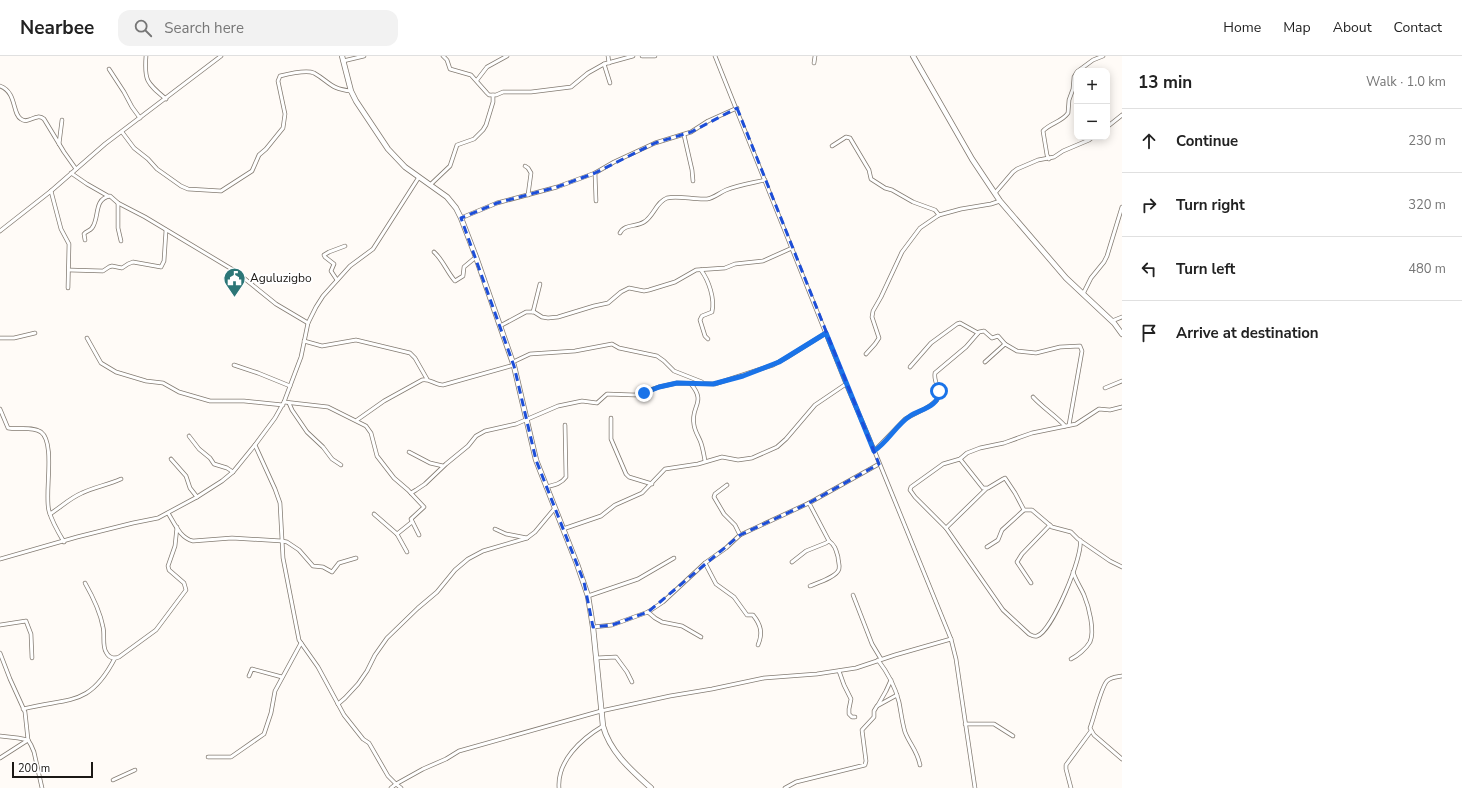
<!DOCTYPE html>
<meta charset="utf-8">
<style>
:root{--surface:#fff;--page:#f2f2f2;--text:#222;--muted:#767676;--line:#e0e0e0}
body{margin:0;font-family:"Nunito Sans",sans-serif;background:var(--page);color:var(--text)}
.controls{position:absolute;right:12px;top:12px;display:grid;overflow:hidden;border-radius:8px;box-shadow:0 2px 10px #0003}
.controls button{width:36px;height:36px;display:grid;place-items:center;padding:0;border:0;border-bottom:1px solid var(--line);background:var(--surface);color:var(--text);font:20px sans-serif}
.scale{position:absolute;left:12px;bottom:10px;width:81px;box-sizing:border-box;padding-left:4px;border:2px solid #1b1815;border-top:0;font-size:11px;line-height:14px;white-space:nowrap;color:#1b1815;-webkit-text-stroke:3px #fff;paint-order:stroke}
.stop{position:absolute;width:12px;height:12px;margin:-9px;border:3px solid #1a73e8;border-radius:50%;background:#fff}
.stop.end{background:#1a73e8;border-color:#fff;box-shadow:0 1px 4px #0008}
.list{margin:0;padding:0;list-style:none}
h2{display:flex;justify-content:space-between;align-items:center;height:52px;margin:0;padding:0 16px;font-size:17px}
h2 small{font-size:13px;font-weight:400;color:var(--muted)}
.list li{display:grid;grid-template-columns:26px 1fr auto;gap:12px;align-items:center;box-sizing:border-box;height:64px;padding:0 16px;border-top:1px solid var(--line)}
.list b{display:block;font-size:15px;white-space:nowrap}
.list em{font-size:13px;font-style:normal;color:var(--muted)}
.icon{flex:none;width:22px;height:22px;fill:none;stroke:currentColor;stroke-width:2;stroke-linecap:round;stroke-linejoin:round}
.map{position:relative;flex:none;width:1122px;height:732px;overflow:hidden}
header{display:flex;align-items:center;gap:24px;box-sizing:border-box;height:56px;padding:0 20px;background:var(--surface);border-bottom:1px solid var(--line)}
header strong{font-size:19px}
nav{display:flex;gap:22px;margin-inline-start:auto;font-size:14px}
.search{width:280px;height:36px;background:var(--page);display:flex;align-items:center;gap:10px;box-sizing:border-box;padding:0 14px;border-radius:12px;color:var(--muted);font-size:15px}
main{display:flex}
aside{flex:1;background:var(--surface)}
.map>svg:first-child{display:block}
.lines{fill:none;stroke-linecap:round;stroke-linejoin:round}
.street-casing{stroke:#837b72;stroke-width:4.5}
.secondary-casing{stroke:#837b72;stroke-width:6}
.street{stroke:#fff;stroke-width:3}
.secondary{stroke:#fff;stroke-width:4.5}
.route{stroke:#1a73e8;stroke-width:5}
.marked{fill:none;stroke:#1d4ed8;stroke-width:3;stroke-dasharray:8 5;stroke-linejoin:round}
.labels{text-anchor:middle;stroke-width:4;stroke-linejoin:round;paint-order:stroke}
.poi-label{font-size:12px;fill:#1b1815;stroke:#fff;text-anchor:start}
</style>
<header>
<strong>Nearbee</strong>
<div class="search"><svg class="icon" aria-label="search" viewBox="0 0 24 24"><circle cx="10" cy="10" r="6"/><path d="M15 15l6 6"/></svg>Search here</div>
<nav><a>Home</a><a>Map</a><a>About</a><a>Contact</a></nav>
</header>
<main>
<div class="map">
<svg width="1122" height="732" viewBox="0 0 1122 732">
<rect width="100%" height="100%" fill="#fffbf7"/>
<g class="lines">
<defs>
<g id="street">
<path d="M146 0C144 25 147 27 166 43"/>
<polyline points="443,0 447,4 450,13 471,19 487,37 489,39 496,39 503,36 531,36 571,31 588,17 604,8 633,0"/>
<polyline points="608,0 609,7"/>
<polyline points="642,0 655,0"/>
<polyline points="715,0 846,328 868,379 951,583 956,603 975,732"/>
<polyline points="343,5 364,0"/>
<polyline points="814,7 815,0"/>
<polyline points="604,8 610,27"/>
<polyline points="109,13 124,36 132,51 140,62"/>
<polyline points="1078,15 1093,4 1103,0"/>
<polyline points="477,24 487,11 507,0"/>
<path d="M0 30C17 36 12 58 21 63 29 69 36 56 44 63L64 96 76 113"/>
<polyline points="1107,71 1122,59"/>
<path d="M122 76 134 92 148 103 157 113 181 130 188 133 221 135 252 115 259 99 266 93 283 72 285 58 278 25 280 20C288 18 307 14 314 17 330 26 330 33 351 35"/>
<polyline points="684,79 692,114 693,125"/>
<polyline points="59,88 62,64"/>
<polyline points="832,90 846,81 850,82 869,114 871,123 885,132 892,134 913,146 935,154 939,159"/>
<path d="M1049 103 1047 99 1043 75C1050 67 1062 66 1068 57L1069 44 1073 33 1074 21 1077 16"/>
<polyline points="525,110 528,112 531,117 528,139"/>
<polyline points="71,117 87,128 108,140"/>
<polyline points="595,117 596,145"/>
<polyline points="419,121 373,193 350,210 323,240 316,251 308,267 301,301 284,346 275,362 255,389 275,433 280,447 283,502 299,584 318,611 344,659 363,683 369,687 388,720 396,728 423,713 446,703 459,695 601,655 670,640 712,633 764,622 817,618 856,612 895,599 951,583"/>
<polyline points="430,129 450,110 457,89 474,83 483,74 486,69 493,46 493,39"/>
<polyline points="51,135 61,173 69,188 68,232"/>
<polyline points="995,137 1013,116 1017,113 1038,104 1054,101 1063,95 1089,84 1093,81"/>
<polyline points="118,147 118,172 121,185"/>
<polyline points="461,162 497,147 557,131 595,117 614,106 655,87 691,76 708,65 737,52"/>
<polyline points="0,175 51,135 105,88 221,0"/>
<path d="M620 177C624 168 636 171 644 166 654 160 656 146 667 142 678 139 694 144 707 143 714 142 719 137 726 134 738 129 752 127 765 124"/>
<path d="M85 184 84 178C86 175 90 175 92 172 100 162 93 143 110 140L118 147 145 161 235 215 276 248 308 267"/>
<path d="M434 196C443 204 447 216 455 225L463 220 464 211 476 201"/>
<polyline points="69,214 103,215 109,211 112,210 122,212 128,208 133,206 161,211 164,205 166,174"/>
<path d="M701 214C709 225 715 243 712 256L702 260 700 264 705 280 708 283"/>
<polyline points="337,224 331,215 334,208 325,201 324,199 329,196 345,190"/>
<polyline points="1083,238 1091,222 1104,206 1107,200 1122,151"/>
<polyline points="533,256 540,228"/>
<polyline points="1112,265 1122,261"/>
<polyline points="500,270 526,256 534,256 542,261 548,262 558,261 594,250 608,247 621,236 629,232 644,235 649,234 675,226 696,214 725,212 735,208 763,205 792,192"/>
<polyline points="0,282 14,282 35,277"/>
<polyline points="87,282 101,307 116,316 146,325 163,327 179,336 210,345 244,345 283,349"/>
<polyline points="304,285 322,290 356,284 410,297 415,302 427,323"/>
<polyline points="866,298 875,288 879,282 872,261 873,255 881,241 902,196 920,172 939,159 961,153 991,148 1000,145"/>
<polyline points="513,306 530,298 575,295 612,288 619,292 657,300 664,305 674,315 702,326"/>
<polyline points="985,306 1005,288 1017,295 1036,297 1060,291 1080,290 1082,295 1069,369"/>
<polyline points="234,309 258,317 290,330"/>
<polyline points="910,311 931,287 957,268 960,267 978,277"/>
<path d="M691 328C707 347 690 350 694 369 695 376 699 381 701 387 703 393 704 399 705 405"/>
<polyline points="1105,332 1122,325"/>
<path d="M1033 341C1043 352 1055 359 1065 370"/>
<polyline points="284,346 328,351 366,370 371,377 377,400 394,422 408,434 424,451 411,463 419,479"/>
<polyline points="289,347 292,354 307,376 323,391 332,403 341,409"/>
<path d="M0 353 8 372C19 374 31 370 41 376 56 387 44 439 49 455 52 466 58 476 64 486"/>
<polyline points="611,362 611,383 626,418 629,421 652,428"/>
<path d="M357 364 384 345 422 324C429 322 435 329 443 329L514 309"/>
<polyline points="189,380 199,393 210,402 214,408 227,412 233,416"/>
<path d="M874 395 905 363 928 351 937 344C942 334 933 326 935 317L966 291 979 276 984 275 992 282 998 280 1005 288"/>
<polyline points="409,396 430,407 443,410"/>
<polyline points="171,403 186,420 190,432 197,441"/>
<polyline points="960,403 983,432 988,432 1003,423 1005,422 1015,437 1024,454 1032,454 1052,471 1071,476 1078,483 1110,505 1122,511"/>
<polyline points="727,429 715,438 714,441 724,458 735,469 740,479"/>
<path d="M546 431C554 429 561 428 566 421L565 369"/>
<polyline points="411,437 416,434 425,428 446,408 468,390 476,380 485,375 516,368 558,350 582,345 597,347 607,338 635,339 659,331 677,327 715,328 773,309 786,302 826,277"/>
<path d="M168 457C175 468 180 482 193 485L232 482 282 485 287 486 299 494 313 510 323 511 332 516 339 507 356 502"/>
<path d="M50 458C61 451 70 442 82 437 94 431 108 429 121 423"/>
<polyline points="374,458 397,478 407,496"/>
<polyline points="946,472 986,433"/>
<polyline points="495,473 506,478 527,482"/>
<polyline points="563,473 601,460 615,449 642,437 665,413 698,408 722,401 738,404 752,402 777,391 786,383 815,349 846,328"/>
<polyline points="397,478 412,466"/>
<path d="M1080 484C1084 498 1052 576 1037 580 1034 581 1031 579 1029 578L1003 554 946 472 915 441 910 434 911 431 943 408 960 403 967 397 980 392 1004 387 1032 377 1076 368 1099 353 1110 354 1122 351"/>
<polyline points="987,491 998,484 1002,474 1024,454"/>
<polyline points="0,503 77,481 133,467 158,462 197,441 222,425 233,416 255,389"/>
<polyline points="792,506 806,495 826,487 829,485 809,447"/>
<path d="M705 507 716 528 734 541 747 559H753C761 569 763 577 758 589"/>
<path d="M85 527C93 541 100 555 103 571 105 579 102 590 106 596 109 602 114 603 119 601L156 574 186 534 184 527 169 514 168 510 175 490 177 471"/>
<polyline points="1031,527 1017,506 1022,498 1050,469"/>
<path d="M810 530C817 527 837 521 839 513 840 509 838 505 838 501 836 494 835 489 829 485"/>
<polyline points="853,539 872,588 881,603"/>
<polyline points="588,540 638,523 674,502"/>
<polyline points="648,556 655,562 662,566 682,570 701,581"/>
<polyline points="0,569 26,565 31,578 32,602"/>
<polyline points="593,571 612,569 648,556 663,546 705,507 726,492 740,479 809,447 879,408"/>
<polyline points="0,597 10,623 25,656 28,684 31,689 34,696 42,732"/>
<polyline points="596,602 616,601 627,616 632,626"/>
<path d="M1071 603C1077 600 1086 593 1090 586 1095 575 1089 551 1084 539 1081 532 1076 525 1073 516"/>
<path d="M878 604C888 617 895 630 899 646 901 656 902 666 905 676 910 689 917 694 920 709"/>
<polyline points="839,615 844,629 851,643 849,653 849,658 852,661 855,661"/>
<polyline points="249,620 252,613 282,621"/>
<path d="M1122 620C1117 621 1111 621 1107 625 1101 631 1094 662 1090 672L1094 679 1122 703"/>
<polyline points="338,648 345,642 358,628 367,615 375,599 387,582 418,552 437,536 455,514 468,503 483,495 527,482 535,476 555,452"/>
<polyline points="878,649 886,635 891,624"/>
<path d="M23 653C69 641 89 652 115 602"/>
<polyline points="965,668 994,668 1013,680"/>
<polyline points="0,680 18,682 28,684"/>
<polyline points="208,701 231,701 264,678 271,657 275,635 301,587"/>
<polyline points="0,702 28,684"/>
<polyline points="113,724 135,714"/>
<polyline points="391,732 396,728 401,732"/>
<path d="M559 732C557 705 581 683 603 670"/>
<polyline points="785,732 796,726 865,709 866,705 862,674 874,661 874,655 877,650 897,639"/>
<polyline points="1071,732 1066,713 1066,709 1091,675"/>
</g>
<g id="secondary">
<path d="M342 0 351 35 356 45 388 93 405 111 447 141 456 152 461 162 476 201 514 310 536 404 577 508 588 540 593 571 603 670C610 696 631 714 651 732"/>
<polyline points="913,0 972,103 1000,145 1066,222 1114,267 1122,278"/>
</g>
</defs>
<use href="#street" class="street-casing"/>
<use href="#secondary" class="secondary-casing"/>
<use href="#street" class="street"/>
<use href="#secondary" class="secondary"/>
</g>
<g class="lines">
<path class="route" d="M644 337 659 331 677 327 713 328 743 320 779 306 826 277 874 395C888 386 896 369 910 360 921 353 939 351 939 335"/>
</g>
<path class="marked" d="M737 52 879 408 809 447 740 479 648 556 612 569 593 571 584 526 536 404 514 310 461 162 497 147 557 131 595 117 655 87 691 76Z"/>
<defs>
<symbol id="civic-pin" viewBox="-11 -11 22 30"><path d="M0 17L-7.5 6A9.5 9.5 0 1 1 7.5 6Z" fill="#2c7677" stroke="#fff"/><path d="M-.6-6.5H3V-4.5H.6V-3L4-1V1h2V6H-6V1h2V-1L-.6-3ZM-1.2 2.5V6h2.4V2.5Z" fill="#fff"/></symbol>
</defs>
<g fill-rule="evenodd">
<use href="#civic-pin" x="222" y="210" width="25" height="34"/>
</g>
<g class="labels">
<g class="poi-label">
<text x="250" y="226">Aguluzigbo</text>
</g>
</g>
</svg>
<div class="controls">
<button>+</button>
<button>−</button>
</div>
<div class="scale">200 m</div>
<div class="stop" style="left:939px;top:335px"></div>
<div class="stop end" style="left:644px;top:337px"></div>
</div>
<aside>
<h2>13 min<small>Walk · 1.0 km</small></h2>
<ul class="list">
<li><svg class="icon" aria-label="ahead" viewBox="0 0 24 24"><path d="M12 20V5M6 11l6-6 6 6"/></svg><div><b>Continue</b></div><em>230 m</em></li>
<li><svg class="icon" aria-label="right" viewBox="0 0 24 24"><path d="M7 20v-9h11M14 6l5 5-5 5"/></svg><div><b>Turn right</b></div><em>320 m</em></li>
<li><svg class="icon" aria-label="left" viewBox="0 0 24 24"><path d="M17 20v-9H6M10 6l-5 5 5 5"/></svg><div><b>Turn left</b></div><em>480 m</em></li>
<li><svg class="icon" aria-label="arrive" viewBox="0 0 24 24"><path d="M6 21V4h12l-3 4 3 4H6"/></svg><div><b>Arrive at destination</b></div></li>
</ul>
</aside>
</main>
